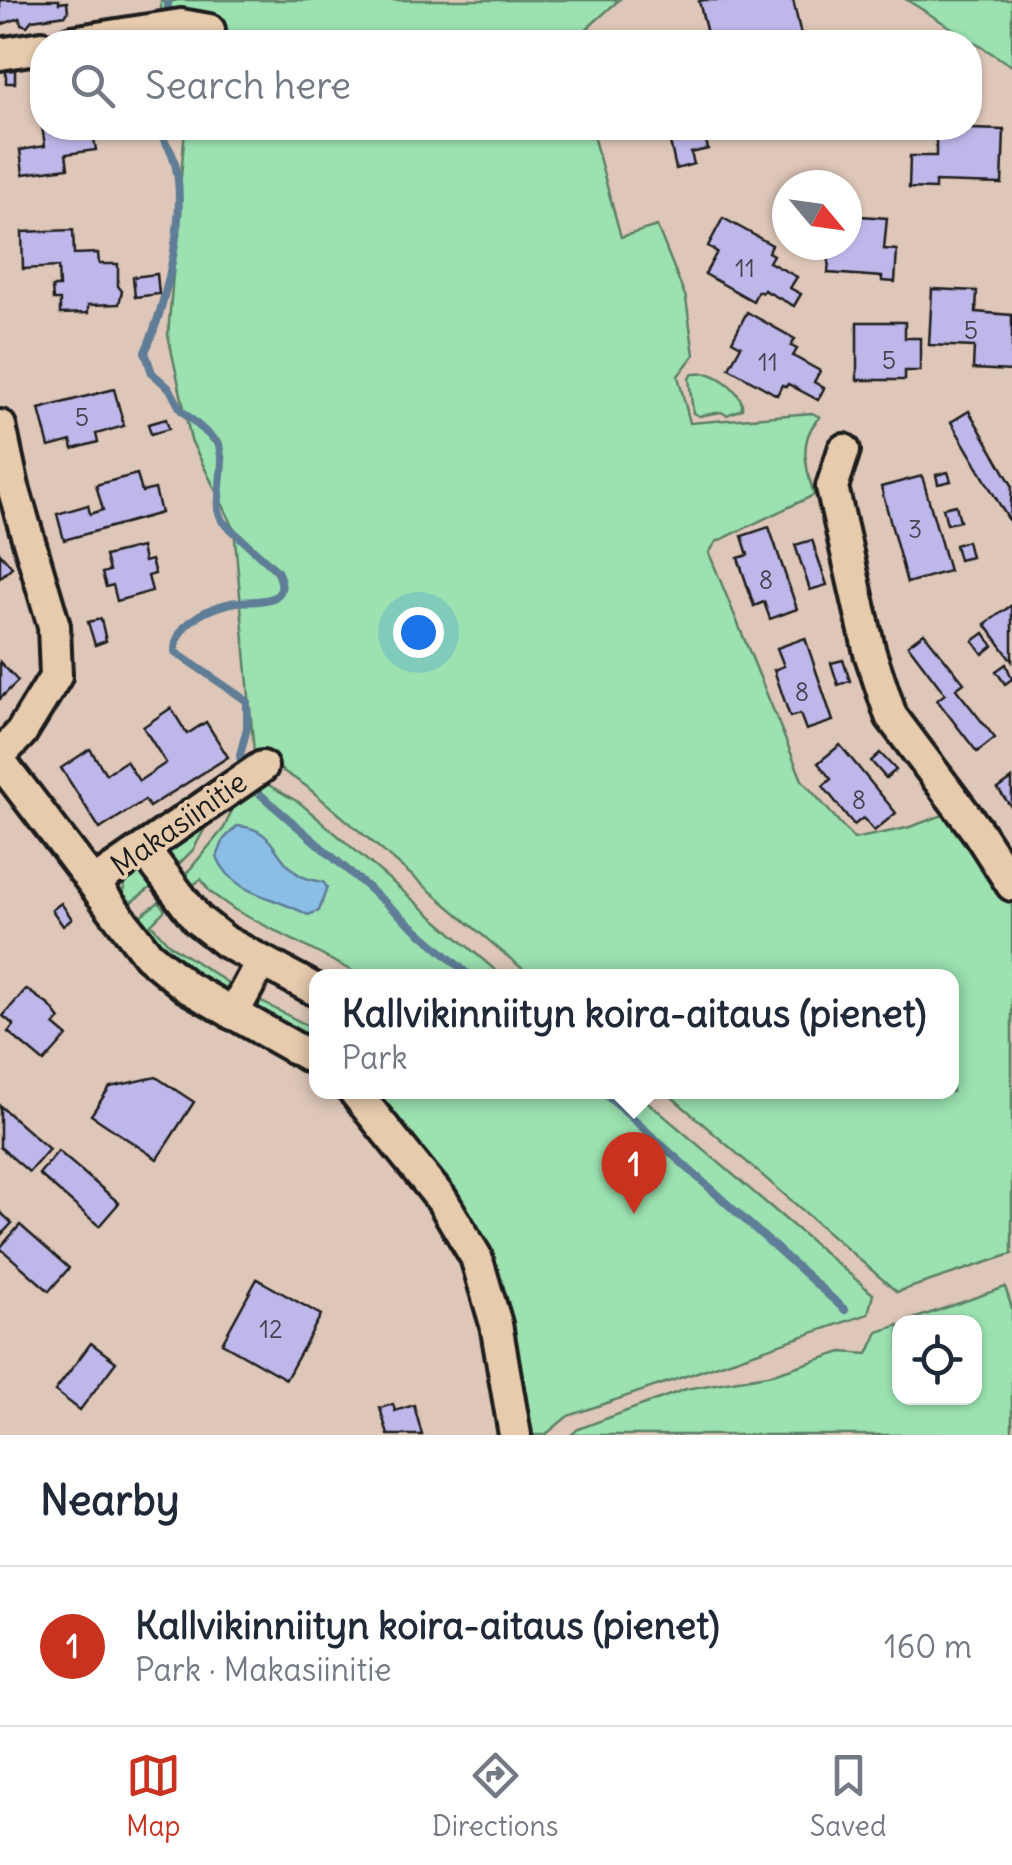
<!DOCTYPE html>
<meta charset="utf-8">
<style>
:root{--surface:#fff;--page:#f6f6f7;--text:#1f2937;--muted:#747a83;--line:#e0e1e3;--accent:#c8321e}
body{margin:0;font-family:Delius,sans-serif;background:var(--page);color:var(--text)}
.controls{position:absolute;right:30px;bottom:30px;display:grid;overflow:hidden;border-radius:20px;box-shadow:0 2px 8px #0004}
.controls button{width:90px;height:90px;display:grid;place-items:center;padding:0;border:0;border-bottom:2px solid var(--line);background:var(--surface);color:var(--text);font:50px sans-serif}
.compass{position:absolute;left:772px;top:170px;width:90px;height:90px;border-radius:50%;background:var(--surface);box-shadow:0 2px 8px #0004;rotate:119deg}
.you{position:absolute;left:418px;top:632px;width:35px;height:35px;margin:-25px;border:8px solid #fff;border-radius:50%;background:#1a73e8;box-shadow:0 0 0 15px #1a73e833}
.badge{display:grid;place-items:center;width:65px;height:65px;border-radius:50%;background:var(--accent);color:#fff;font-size:32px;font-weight:700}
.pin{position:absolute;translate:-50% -82px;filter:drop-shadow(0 2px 5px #0008)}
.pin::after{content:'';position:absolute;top:52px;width:35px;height:30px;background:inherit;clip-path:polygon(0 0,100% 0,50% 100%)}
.popup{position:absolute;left:309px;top:969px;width:650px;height:130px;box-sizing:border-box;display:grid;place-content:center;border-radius:20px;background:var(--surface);filter:drop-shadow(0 2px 8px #0005);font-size:32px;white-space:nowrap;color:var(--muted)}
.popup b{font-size:38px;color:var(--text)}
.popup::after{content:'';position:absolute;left:50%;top:100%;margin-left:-20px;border:20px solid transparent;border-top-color:var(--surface)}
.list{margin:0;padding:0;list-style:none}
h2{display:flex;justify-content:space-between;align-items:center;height:130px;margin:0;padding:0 40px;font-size:42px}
h2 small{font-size:32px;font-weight:400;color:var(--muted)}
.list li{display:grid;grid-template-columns:65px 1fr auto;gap:30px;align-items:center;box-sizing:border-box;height:160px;padding:0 40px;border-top:2px solid var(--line)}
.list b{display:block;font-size:38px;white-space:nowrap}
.list p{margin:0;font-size:32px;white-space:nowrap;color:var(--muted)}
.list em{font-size:32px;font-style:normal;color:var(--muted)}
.icon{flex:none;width:55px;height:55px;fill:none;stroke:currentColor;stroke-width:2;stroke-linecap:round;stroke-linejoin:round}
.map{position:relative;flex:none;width:1012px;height:1435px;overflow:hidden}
.search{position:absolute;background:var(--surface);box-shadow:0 2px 8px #0004;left:30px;right:30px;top:30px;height:110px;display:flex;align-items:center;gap:25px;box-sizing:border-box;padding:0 35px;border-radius:40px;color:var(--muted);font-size:38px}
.sheet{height:290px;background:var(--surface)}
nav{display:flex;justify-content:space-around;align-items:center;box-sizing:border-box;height:140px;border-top:2px solid var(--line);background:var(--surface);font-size:28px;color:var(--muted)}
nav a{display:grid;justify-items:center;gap:5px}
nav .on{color:var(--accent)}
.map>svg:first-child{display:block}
.green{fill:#9be2b0;stroke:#5c7f66;stroke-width:2.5}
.water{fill:#8bbee7;stroke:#5f7d96;stroke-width:2.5}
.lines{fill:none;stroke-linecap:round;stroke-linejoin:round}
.stream{stroke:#5f7d96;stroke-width:8}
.building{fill:#beb8ea;stroke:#1c1c1c;stroke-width:2.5}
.minor-casing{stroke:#1c1c1c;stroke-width:38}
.minor{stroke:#e6cbad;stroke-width:30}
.labels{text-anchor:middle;stroke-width:8;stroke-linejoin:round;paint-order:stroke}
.number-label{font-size:25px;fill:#444350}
.street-label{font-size:30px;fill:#1c1c1c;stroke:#e6cbad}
</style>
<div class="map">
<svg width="1012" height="1435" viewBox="0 0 1012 1435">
<rect width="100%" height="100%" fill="#dec7b9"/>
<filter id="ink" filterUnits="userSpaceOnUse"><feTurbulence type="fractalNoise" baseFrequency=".01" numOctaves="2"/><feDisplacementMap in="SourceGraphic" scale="20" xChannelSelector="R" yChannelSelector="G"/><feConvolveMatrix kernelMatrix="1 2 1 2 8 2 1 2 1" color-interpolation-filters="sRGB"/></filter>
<g filter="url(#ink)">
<g class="green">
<polygon points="177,0 619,0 572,42 184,42 173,16 161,9 161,1 168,3"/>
<polygon points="907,0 1012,0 1012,66"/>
<path d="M185 128H591L621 237 657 226 686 298 694 355 678 376 690 423 812 413 820 417C797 440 806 468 814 495L716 542 709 553 802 780 854 839 907 828 946 814 1002 883 1012 903V1254L897 1292 666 1092H952V976H531L306 786 254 752 234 528 191 440 168 335Z"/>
<path d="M693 374C699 374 704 373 710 374 724 379 744 394 742 409L727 415 721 412 699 416 693 413 689 378Z"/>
<polygon points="265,783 300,803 502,976 362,976 235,910 210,892 201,879 188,889 181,880 224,828 238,797 251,787"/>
<polygon points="210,819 193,850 170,873 162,849"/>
<path d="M139 865 156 884 127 905C119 888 126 876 139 865Z"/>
<polygon points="159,902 165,910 151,924 170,945 228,983 223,992 216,992 167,955 137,918"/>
<polygon points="260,1001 316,1030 316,1048 257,1012"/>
<polygon points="373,1092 636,1092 873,1294 868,1314 568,1416 545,1435 530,1435 498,1278 480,1236 439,1174"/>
<polygon points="1005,1287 1012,1308 1012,1435 571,1435 578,1429 686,1389 773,1374 842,1352 868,1354 878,1332 899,1325 900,1398 974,1398 974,1322 905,1322"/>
</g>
<path class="water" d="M237 826C273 828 271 851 293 870 301 878 312 880 323 882L327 887 319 911 308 915C273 895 235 897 217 857L224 839Z"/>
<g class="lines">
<g class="stream">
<polyline points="168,3 168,10"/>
<path d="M162 128 160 133C164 140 169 147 172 154 191 202 166 307 145 352L152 373 170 389 181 410 219 444 222 462 218 510 222 521 277 571C296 608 250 599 231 603 205 609 175 624 175 652L247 701V728L240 755 242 767"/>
<polyline points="261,795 470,976"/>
<polyline points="603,1092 845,1310"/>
</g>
</g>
<g class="building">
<polygon points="0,0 59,0 59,3 67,2 68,11 66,15 32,20 27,26 21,24 20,18 0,25"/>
<polygon points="705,0 793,0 801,35 769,42 709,42 699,1"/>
<rect x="6" y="70" width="9" height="13"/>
<polygon points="39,106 42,106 42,128 83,128 84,135 93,133 96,150 66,154 68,168 23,174 20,150 45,146"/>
<polygon points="667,128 703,128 708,149 691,153 694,164 676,169"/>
<polygon points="936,128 1004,130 1002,184 935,182 935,189 909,188 910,156 936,156"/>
<polygon points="847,215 887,218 884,249 897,250 895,282 882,281 882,277 828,273 830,245 847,245"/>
<polygon points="723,218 772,245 768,252 773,255 769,262 797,277 790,288 801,294 794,306 764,290 762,293 758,291 753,301 705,274 717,252 708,246"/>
<polygon points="73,230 74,254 98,253 99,264 118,264 118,286 122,291 119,304 88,305 88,313 60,314 60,300 53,300 52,287 59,287 58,267 23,269 22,232"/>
<polygon points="157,274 159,294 135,297 133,277"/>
<polygon points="932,289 977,291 976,312 1012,315 1012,371 973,369 974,347 929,345"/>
<polygon points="747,312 795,339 791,346 797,349 793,356 820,371 814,382 824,388 818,400 788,384 786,387 782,385 777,395 729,368 741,346 732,341"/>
<polygon points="857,322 905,322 905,338 920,338 920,371 905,371 905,380 857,380"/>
<polygon points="114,389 124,426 96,434 98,442 73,449 71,441 49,447 39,409"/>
<polygon points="969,411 1012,485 1010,522 951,422"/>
<polygon points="166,419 169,429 151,434 148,424"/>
<polygon points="948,472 951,481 938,484 936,475"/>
<polygon points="137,474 142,492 155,489 161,513 64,540 57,514 88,505 90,514 103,510 96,485"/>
<polygon points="922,476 949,571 907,583 881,487"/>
<polygon points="956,505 960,521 947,524 943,508"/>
<polygon points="769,527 797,609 770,619 764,602 754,606 738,558 748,555 742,536"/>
<polygon points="812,540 827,585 810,590 795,545"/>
<polygon points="967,541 971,557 959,560 955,545"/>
<polygon points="141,547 144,562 151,560 155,574 148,576 152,591 117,601 113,585 106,587 102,573 109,571 105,556"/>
<polygon points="0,553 12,567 0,578"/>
<polygon points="1012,605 1012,661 985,624"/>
<polygon points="101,619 106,641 95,645 88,622"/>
<polygon points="924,633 964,683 956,689 995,738 977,752 937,700 945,694 908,645"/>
<polygon points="984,633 993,646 983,654 973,641"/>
<polygon points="805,638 833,721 806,730 800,714 790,717 774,670 784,666 777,648"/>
<polygon points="843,660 850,681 838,685 831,663"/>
<polygon points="0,662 18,681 0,699"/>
<polygon points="1006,664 1012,679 1005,684 996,671"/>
<polygon points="171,708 187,734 206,722 228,757 149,807 145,800 100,829 61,768 90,749 106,774 126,761 139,781 166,763 143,727"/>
<polygon points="840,745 896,813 874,831 863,818 854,825 823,786 831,779 818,763"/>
<polygon points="880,753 896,770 886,778 871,761"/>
<polygon points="1012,779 1012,808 998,789"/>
<polygon points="61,903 72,919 63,926 52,910"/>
<polygon points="26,989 50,1006 60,1019 54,1025 67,1036 44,1062 8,1032 14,1025 3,1016"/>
<polygon points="156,1077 194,1102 157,1159 91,1115 110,1087"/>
<polygon points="0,1106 49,1149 29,1172 0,1147"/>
<polygon points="58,1151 119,1203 99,1226 39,1174"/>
<polygon points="0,1212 12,1223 0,1236"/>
<polygon points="20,1225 69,1268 49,1291 0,1248"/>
<polygon points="257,1279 321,1315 286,1379 222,1343"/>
<polygon points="91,1343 116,1362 80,1410 55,1391"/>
<polygon points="393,1404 395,1411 414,1405 422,1435 388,1435 380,1408"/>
</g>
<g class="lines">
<defs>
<g id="minor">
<polyline points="72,42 181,25 209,30"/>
<polyline points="0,54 42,47"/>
<polyline points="0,426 13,487 54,626 56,676 21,733 0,755"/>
<polyline points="844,450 832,487 870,653 891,716 978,832 1012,885"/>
<polyline points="0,761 148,955 187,987 316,1060"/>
<polyline points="144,849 197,919 226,942 316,990"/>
<polyline points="95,882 262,767"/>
<polyline points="233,1014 261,962"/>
<polyline points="355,1092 442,1200 476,1257 496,1324 515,1435"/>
</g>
</defs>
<use href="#minor" class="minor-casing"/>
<use href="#minor" class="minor"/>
</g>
</g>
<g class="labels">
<g class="number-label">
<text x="745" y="277">11</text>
<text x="971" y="339">5</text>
<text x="889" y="369">5</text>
<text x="768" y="371">11</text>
<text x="82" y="426">5</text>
<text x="915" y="538">3</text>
<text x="766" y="589">8</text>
<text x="802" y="701">8</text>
<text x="859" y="809">8</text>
<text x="271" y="1338">12</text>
</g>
<g class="street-label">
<text transform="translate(179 824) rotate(-35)" y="10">Makasiinitie</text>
</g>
</g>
</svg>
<div class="controls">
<button><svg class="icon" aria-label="locate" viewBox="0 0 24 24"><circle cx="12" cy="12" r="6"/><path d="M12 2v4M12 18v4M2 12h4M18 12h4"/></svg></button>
</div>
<svg class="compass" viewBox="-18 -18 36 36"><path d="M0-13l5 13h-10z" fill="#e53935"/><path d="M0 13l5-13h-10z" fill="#747a83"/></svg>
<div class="you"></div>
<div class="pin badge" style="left:634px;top:1214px">1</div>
<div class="popup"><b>Kallvikinniityn koira-aitaus (pienet)</b>Park</div>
<div class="search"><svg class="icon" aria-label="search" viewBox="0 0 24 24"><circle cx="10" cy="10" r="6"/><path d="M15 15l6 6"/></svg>Search here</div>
</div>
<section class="sheet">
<h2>Nearby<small></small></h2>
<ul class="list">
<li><span class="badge">1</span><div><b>Kallvikinniityn koira-aitaus (pienet)</b><p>Park · Makasiinitie</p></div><em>160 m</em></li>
</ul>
</section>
<nav>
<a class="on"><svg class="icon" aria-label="map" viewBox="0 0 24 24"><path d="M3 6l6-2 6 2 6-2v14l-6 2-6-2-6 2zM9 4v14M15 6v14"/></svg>Map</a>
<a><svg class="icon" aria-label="directions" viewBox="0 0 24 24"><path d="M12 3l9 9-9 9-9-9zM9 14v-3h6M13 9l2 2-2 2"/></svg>Directions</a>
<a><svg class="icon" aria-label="saved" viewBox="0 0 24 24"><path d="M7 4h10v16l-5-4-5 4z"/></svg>Saved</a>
</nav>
